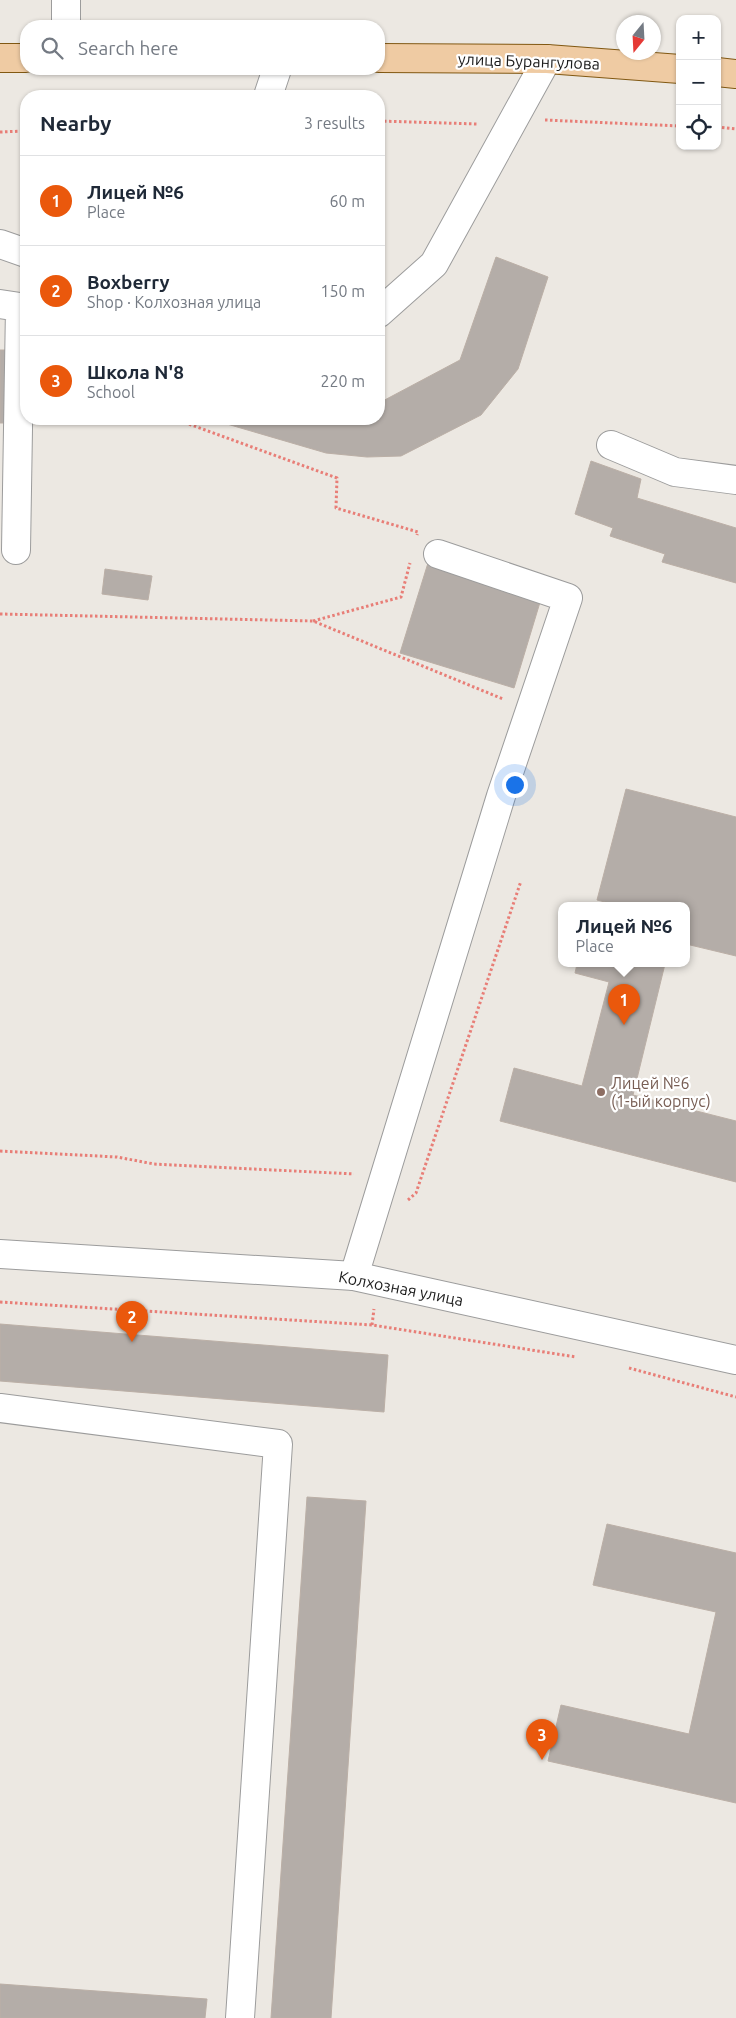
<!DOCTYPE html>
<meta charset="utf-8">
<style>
:root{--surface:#fff;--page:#f2f2f3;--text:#1f2937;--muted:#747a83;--line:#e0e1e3;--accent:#ea580c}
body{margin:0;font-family:Ubuntu,sans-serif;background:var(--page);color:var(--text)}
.controls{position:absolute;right:15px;top:15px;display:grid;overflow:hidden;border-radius:10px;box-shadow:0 1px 4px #0004}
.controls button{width:45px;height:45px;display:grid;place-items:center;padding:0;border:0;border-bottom:1px solid var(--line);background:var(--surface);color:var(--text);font:25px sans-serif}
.compass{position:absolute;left:616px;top:15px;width:45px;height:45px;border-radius:50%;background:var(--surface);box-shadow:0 1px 4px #0004;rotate:198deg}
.you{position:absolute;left:514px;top:784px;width:18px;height:18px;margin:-12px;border:4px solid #fff;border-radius:50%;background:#1a73e8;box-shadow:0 0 0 8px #1a73e833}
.badge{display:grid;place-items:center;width:32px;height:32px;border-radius:50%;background:var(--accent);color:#fff;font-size:16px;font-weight:700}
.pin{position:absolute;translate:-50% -41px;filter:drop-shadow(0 1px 2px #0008)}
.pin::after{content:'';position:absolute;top:26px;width:18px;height:15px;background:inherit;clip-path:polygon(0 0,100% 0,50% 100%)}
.popup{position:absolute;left:558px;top:902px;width:132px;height:65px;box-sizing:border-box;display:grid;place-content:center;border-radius:10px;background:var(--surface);filter:drop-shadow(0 1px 4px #0005);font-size:16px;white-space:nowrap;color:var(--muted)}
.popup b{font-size:19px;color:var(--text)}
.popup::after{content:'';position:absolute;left:50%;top:100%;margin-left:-10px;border:10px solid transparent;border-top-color:var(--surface)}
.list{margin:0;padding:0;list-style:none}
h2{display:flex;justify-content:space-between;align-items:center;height:65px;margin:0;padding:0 20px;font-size:21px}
h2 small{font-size:16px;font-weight:400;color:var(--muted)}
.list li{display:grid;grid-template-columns:32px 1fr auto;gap:15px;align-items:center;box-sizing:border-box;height:90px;padding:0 20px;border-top:1px solid var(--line)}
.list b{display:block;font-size:19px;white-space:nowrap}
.list p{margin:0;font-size:16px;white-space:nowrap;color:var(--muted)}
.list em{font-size:16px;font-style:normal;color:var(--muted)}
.icon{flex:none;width:28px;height:28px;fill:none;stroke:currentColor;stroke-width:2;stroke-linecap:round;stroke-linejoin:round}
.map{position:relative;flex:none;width:736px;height:2018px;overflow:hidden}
.search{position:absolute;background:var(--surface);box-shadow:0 1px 4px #0004;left:20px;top:20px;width:365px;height:55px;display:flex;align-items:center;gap:12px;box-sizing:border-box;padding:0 18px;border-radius:20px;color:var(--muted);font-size:19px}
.panel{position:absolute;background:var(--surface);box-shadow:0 1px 4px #0004;left:20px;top:90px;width:365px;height:335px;border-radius:20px}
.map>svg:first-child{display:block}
.building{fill:#b4ada8;stroke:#bbafa6}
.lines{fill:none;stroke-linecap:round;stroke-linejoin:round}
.minor-casing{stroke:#9c9c9c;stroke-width:30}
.major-casing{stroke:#815812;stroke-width:30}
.path{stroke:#e87e77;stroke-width:3;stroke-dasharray:2.5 2.5;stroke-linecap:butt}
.minor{stroke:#fff;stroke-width:28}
.major{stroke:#efcba3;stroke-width:28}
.education-dot{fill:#8d6e63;stroke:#fff;stroke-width:2}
.labels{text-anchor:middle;stroke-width:4.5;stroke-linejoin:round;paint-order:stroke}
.street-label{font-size:16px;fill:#1b1b1b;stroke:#fff}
.education-label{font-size:16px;fill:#785e54;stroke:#fff;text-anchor:start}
</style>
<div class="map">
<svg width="736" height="2018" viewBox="0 0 736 2018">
<rect width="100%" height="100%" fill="#ece8e2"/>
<g class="building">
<polygon points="496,257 548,277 518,369 481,415 401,456 367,457 326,453 227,424 229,419 379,419 379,403 460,360"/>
<rect x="0" y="350" width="8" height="73"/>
<polygon points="591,461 641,479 637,498 736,528 736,583 662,562 665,554 610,536 613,528 575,514"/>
<polygon points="428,563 541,599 514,688 400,653"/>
<polygon points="105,569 152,576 148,600 102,594"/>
<polygon points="626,789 736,817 736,956 686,944 686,906 621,906 597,900"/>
<polygon points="577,964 665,964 633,1095 736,1121 736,1182 500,1121 514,1068 582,1086 609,982 575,973"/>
<polygon points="0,1324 388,1355 384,1412 0,1381"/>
<polygon points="307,1497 366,1501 331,2018 271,2018"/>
<polygon points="607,1524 736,1553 736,1803 548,1761 561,1705 689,1734 716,1612 593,1585"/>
<polygon points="0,1984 207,1999 205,2018 0,2018"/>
</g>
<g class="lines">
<defs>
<g id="minor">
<polyline points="66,0 66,26"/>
<polyline points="268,96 277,69"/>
<polyline points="0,244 26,253"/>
<polyline points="0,304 20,307 16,550"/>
<polyline points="379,313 434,264 547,59"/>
<polyline points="611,445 675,472 736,480"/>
<polyline points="0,1254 354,1276 736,1360"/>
<polyline points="354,1276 501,796 568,598 438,554"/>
<polyline points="0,1408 278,1444 240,2018"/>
</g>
<g id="major">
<polyline points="0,58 26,58"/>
<polyline points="379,58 547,59 680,69"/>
<polyline points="717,72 736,74"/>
</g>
</defs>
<use href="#minor" class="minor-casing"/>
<use href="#major" class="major-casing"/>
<g class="path">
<polyline points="545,120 680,126"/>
<polyline points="379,121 477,124"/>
<polyline points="717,127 736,129"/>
<polyline points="0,132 26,131"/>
<polyline points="175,419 337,478 336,508 418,532 417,535"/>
<polyline points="0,614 313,621 503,699"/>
<polyline points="313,621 401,597 410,563"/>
<polyline points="0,1151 117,1157 154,1164 354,1174"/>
<polyline points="408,1200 416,1193 521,881"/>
<polyline points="0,1302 372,1325 576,1357"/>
<polyline points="372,1325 374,1309"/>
<polyline points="629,1368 736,1397"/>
</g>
<use href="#minor" class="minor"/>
<use href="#major" class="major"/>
</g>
<circle class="education-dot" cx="601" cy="1092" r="5"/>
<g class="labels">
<g class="street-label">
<text transform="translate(529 61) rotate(2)" y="6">улица Бурангулова</text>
<text transform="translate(401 1288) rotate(11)" y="6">Колхозная улица</text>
</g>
<g class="education-label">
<text x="611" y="1089">Лицей №6<tspan x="611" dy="18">(1-ый корпус)</tspan></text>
</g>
</g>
</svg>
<div class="controls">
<button>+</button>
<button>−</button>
<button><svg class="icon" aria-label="locate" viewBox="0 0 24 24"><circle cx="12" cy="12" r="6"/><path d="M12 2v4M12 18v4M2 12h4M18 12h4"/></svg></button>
</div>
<svg class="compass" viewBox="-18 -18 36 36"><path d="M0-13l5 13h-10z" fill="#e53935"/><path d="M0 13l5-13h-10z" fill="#747a83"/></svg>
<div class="you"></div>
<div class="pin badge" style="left:624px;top:1025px">1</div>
<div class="popup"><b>Лицей №6</b>Place</div>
<div class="pin badge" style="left:132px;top:1342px">2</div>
<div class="pin badge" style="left:542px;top:1760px">3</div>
<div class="search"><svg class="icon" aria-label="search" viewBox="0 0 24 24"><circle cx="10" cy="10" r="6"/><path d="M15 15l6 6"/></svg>Search here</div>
<section class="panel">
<h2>Nearby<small>3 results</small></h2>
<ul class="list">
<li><span class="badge">1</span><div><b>Лицей №6</b><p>Place</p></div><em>60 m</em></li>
<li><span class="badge">2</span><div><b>Boxberry</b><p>Shop · Колхозная улица</p></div><em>150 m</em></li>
<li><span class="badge">3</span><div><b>Школа N'8</b><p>School</p></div><em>220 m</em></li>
</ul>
</section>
</div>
